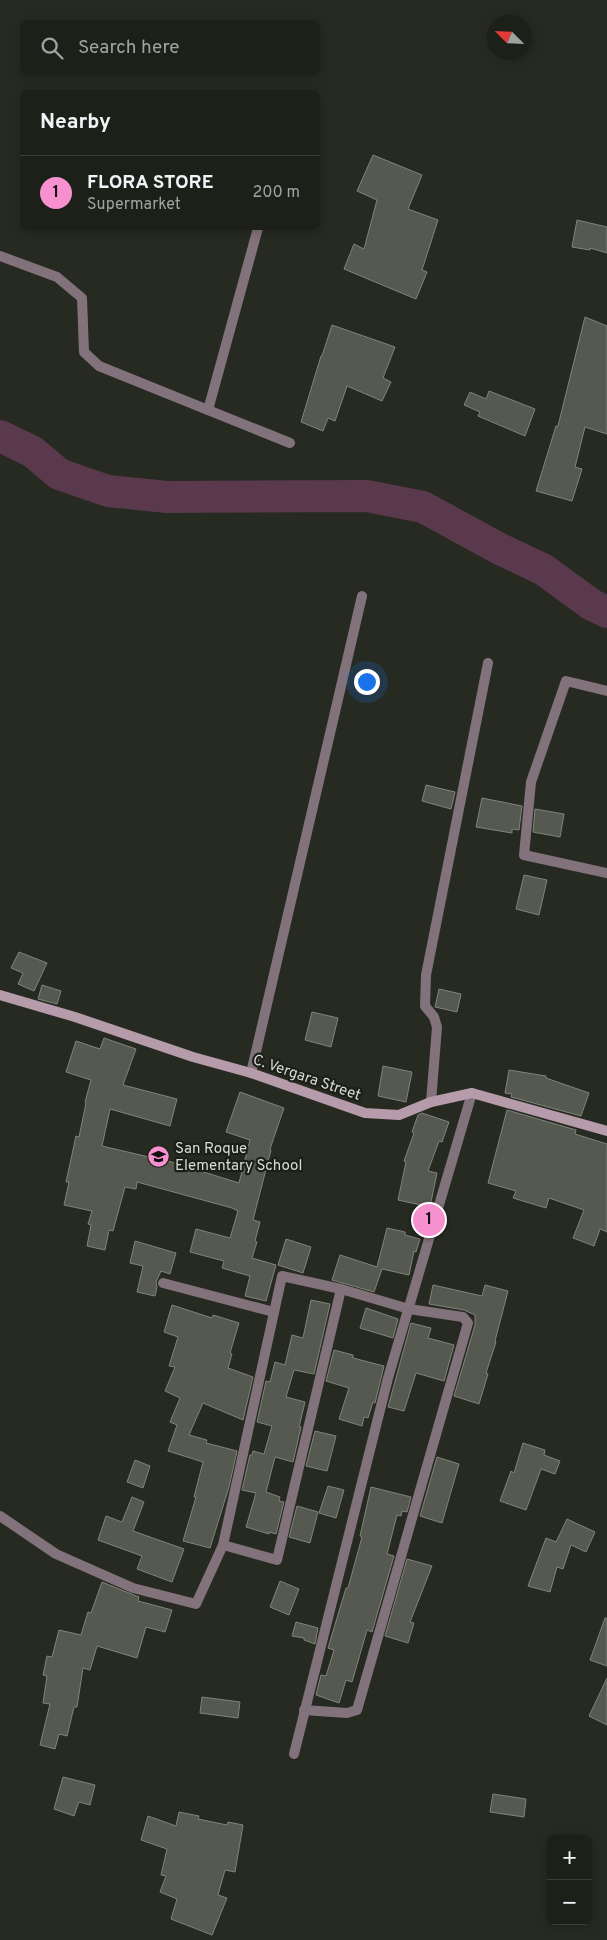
<!DOCTYPE html>
<meta charset="utf-8">
<style>
:root{--surface:#1c2019;--page:#252822;--text:#f1f3f6;--muted:#a0a3a2;--line:#3a3e38;--accent:#f690cf}
body{margin:0;font-family:Overpass,sans-serif;background:var(--page);color:var(--text)}
.controls{position:absolute;right:15px;bottom:15px;display:grid;overflow:hidden;border-radius:8px;box-shadow:0 2px 12px #0003}
.controls button{width:45px;height:45px;display:grid;place-items:center;padding:0;border:0;border-bottom:1px solid var(--line);background:var(--surface);color:var(--text);font:25px sans-serif}
.compass{position:absolute;left:487px;top:15px;width:45px;height:45px;border-radius:50%;background:var(--surface);box-shadow:0 2px 12px #0003;rotate:294deg}
.you{position:absolute;left:366px;top:681px;width:18px;height:18px;margin:-12px;border:4px solid #fff;border-radius:50%;background:#1a73e8;box-shadow:0 0 0 8px #1a73e833}
.badge{display:grid;place-items:center;width:32px;height:32px;border-radius:50%;background:var(--accent);color:#111;font-size:16px;font-weight:700}
.pin{position:absolute;translate:-50% -50%;border:2px solid #fff;box-shadow:0 1px 5px #0006}
.list{margin:0;padding:0;list-style:none}
h2{display:flex;justify-content:space-between;align-items:center;height:65px;margin:0;padding:0 20px;font-size:21px}
h2 small{font-size:16px;font-weight:400;color:var(--muted)}
.list li{display:grid;grid-template-columns:32px 1fr auto;gap:15px;align-items:center;box-sizing:border-box;height:75px;padding:0 20px;border-top:1px solid var(--line)}
.list b{display:block;font-size:19px;white-space:nowrap}
.list p{margin:0;font-size:16px;white-space:nowrap;color:var(--muted)}
.list em{font-size:16px;font-style:normal;color:var(--muted)}
.icon{flex:none;width:28px;height:28px;fill:none;stroke:currentColor;stroke-width:2;stroke-linecap:round;stroke-linejoin:round}
.map{position:relative;flex:none;width:607px;height:1940px;overflow:hidden}
.search{position:absolute;background:var(--surface);box-shadow:0 2px 12px #0003;left:20px;top:20px;width:300px;height:55px;display:flex;align-items:center;gap:12px;box-sizing:border-box;padding:0 18px;border-radius:8px;color:var(--muted);font-size:19px}
.panel{position:absolute;background:var(--surface);box-shadow:0 2px 12px #0003;left:20px;top:90px;width:300px;height:140px;border-radius:8px}
.map>svg:first-child{display:block}
.lines{fill:none;stroke-linecap:round;stroke-linejoin:round}
.river{stroke:#5a394c;stroke-width:32}
.building{fill:#55594f;stroke:#808479}
.street{stroke:#82727b;stroke-width:10}
.secondary{stroke:#b69baa;stroke-width:10}
.labels{text-anchor:middle;stroke-width:4.5;stroke-linejoin:round;paint-order:stroke}
.street-label{font-size:15px;fill:#d8dbd5;stroke:#1c2017}
.poi-label{font-size:15px;fill:#d8dbd5;stroke:#1c2017;text-anchor:start}
</style>
<div class="map">
<svg width="607" height="1940" viewBox="0 0 607 1940">
<rect width="100%" height="100%" fill="#262a21"/>
<g class="lines">
<polyline class="river" points="0,436 33,452 59,474 108,491 167,497 367,496 423,507 498,548 544,570 592,605 607,612"/>
</g>
<g class="building">
<polygon points="373,155 422,175 408,209 438,220 422,270 427,272 416,299 344,269 354,244 364,249 377,200 357,191"/>
<polygon points="577,220 607,227 607,253 590,248 590,250 572,247"/>
<polygon points="585,317 607,326 607,434 585,427 575,467 582,469 572,501 536,491 556,426 558,426"/>
<polygon points="332,325 395,347 383,378 391,382 382,401 347,386 335,421 328,418 323,431 301,422 321,356 322,356"/>
<polygon points="489,391 535,409 525,436 478,416 480,412 464,405 470,392 486,399"/>
<polygon points="426,785 455,792 451,809 422,801"/>
<polygon points="482,798 522,806 519,830 512,829 512,833 476,827"/>
<polygon points="535,809 564,814 560,837 533,832"/>
<polygon points="524,875 547,880 539,915 516,909"/>
<polygon points="19,952 47,963 34,991 18,984 23,973 11,968"/>
<polygon points="42,985 61,991 57,1004 38,999"/>
<polygon points="439,989 461,994 457,1012 435,1007"/>
<polygon points="312,1012 338,1018 331,1047 305,1040"/>
<polygon points="104,1038 136,1049 123,1085 177,1099 170,1126 110,1109 102,1146 149,1157 149,1155 239,1183 250,1140 226,1132 240,1092 284,1108 270,1149 271,1150 253,1220 260,1222 255,1241 257,1242 252,1258 276,1265 266,1301 245,1296 250,1276 222,1268 224,1261 190,1252 196,1229 230,1238 238,1211 232,1208 137,1182 136,1189 125,1187 113,1231 109,1230 105,1250 87,1246 91,1225 88,1224 92,1211 64,1205 69,1182 66,1182 76,1136 79,1137 86,1103 85,1102 91,1080 66,1072 76,1041 100,1049"/>
<polygon points="383,1066 412,1072 406,1102 378,1096"/>
<polygon points="509,1070 546,1076 546,1078 589,1093 581,1116 511,1097 512,1094 505,1093"/>
<polygon points="507,1110 576,1130 575,1134 607,1144 607,1232 600,1229 594,1246 573,1238 584,1210 549,1198 546,1208 513,1198 516,1191 488,1183"/>
<polygon points="422,1113 449,1122 442,1142 439,1141 428,1171 437,1173 430,1207 398,1200 406,1162 404,1161 414,1133 412,1132 418,1115"/>
<polygon points="387,1228 405,1232 405,1235 420,1239 416,1252 414,1251 409,1275 382,1269 374,1292 332,1280 340,1255 377,1267"/>
<polygon points="286,1239 311,1247 303,1273 278,1265"/>
<polygon points="135,1241 176,1253 170,1274 161,1271 156,1282 157,1287 155,1296 137,1292 143,1266 130,1263"/>
<polygon points="433,1285 482,1296 485,1285 508,1291 495,1341 496,1342 486,1373 488,1374 479,1404 454,1396 475,1325 475,1315 464,1310 429,1304"/>
<polygon points="311,1300 330,1304 314,1374 294,1370 286,1397 305,1402 299,1427 301,1427 293,1462 275,1457 266,1492 280,1497 279,1501 284,1502 276,1534 269,1532 269,1534 246,1527 256,1493 242,1490 250,1455 252,1455 253,1451 264,1454 272,1426 257,1422 266,1381 270,1382 275,1362 285,1365 292,1335 303,1338"/>
<polygon points="172,1305 212,1318 213,1315 239,1323 230,1353 232,1354 228,1368 253,1377 243,1420 203,1403 189,1435 207,1440 206,1443 237,1451 229,1487 210,1548 183,1541 196,1497 194,1497 203,1462 168,1451 177,1425 170,1422 180,1398 165,1391 175,1367 169,1366 178,1337 164,1332"/>
<polygon points="366,1308 398,1319 393,1338 360,1328"/>
<polygon points="411,1323 431,1328 428,1338 454,1345 444,1381 416,1373 404,1411 388,1407"/>
<polygon points="334,1350 353,1355 353,1358 384,1366 375,1403 373,1402 368,1418 364,1417 362,1426 339,1419 349,1388 326,1381"/>
<polygon points="315,1431 336,1436 327,1471 306,1466"/>
<polygon points="523,1443 545,1450 544,1455 560,1461 555,1474 541,1469 526,1510 500,1501 511,1471 514,1473"/>
<polygon points="437,1457 459,1464 442,1523 420,1516"/>
<polygon points="135,1460 150,1466 143,1488 127,1482"/>
<polygon points="328,1486 344,1490 336,1518 319,1513"/>
<polygon points="371,1487 411,1497 407,1512 402,1511 401,1516 397,1515 387,1554 394,1556 372,1632 367,1630 352,1682 346,1680 339,1703 316,1695 321,1675 326,1676 334,1650 328,1648 346,1588 348,1588 362,1537 360,1536"/>
<polygon points="132,1497 144,1502 133,1531 184,1549 172,1582 137,1569 142,1556 98,1540 106,1516 122,1522"/>
<polygon points="297,1506 318,1512 310,1543 289,1537"/>
<polygon points="567,1519 595,1532 586,1552 571,1545 563,1569 557,1567 550,1592 528,1586 546,1538 556,1542"/>
<polygon points="407,1559 432,1566 410,1622 414,1623 408,1643 385,1636"/>
<polygon points="280,1581 299,1589 289,1615 270,1607"/>
<polygon points="102,1582 139,1597 138,1601 172,1610 165,1632 146,1627 137,1658 97,1646 90,1670 83,1668 77,1707 74,1707 67,1736 59,1734 55,1749 40,1745 50,1704 43,1703 47,1676 43,1675 47,1656 52,1657 59,1630 81,1635 88,1612 91,1613"/>
<polygon points="605,1618 607,1618 607,1666 590,1660"/>
<polygon points="296,1622 318,1628 315,1644 304,1640 304,1638 292,1636"/>
<polygon points="607,1678 607,1725 589,1716"/>
<polygon points="202,1697 240,1702 238,1718 200,1713"/>
<polygon points="63,1777 95,1785 90,1805 79,1802 74,1816 54,1809"/>
<polygon points="493,1794 526,1799 524,1817 490,1812"/>
<polygon points="179,1812 199,1816 198,1819 227,1825 228,1822 243,1825 235,1872 225,1870 218,1895 227,1898 212,1935 171,1919 177,1899 160,1892 166,1876 161,1875 167,1849 141,1840 148,1816 176,1826"/>
</g>
<g class="lines">
<g class="street">
<polyline points="0,256 57,277 82,298 84,352 99,366 290,443"/>
<polyline points="208,410 258,228"/>
<polyline points="607,691 566,681 531,782 524,855 607,873"/>
<polyline points="251,1073 362,596"/>
<polyline points="431,1102 437,1027 434,1017 425,1006 426,975 488,663"/>
<polyline points="163,1283 274,1312"/>
<polyline points="0,1516 56,1554 133,1588 196,1604 223,1545 282,1276 341,1289 409,1309 463,1317 468,1323 357,1710 347,1713 304,1710"/>
<polyline points="223,1545 277,1560 341,1289"/>
<polyline points="294,1754 388,1378 472,1093"/>
</g>
<polyline class="secondary" points="0,995 75,1017 193,1057 251,1073 365,1113 399,1115 431,1102 472,1093 607,1131"/>
</g>
<defs>
<symbol id="school-disc" viewBox="-11 -11 22 22"><circle r="9.5" fill="#f690cf" stroke="#1c2017"/><path d="M0-5L7-2L0 1L-7-2ZM-4 1L0 2.5L4 1V4Q0 6-4 4Z" fill="#111"/></symbol>
</defs>
<g fill-rule="evenodd">
<use href="#school-disc" x="146" y="1144" width="25" height="25"/>
</g>
<g class="labels">
<g class="street-label">
<text transform="translate(307 1077) rotate(19)" y="5">C. Vergara Street</text>
</g>
<g class="poi-label">
<text x="175" y="1153">San Roque<tspan x="175" dy="17">Elementary School</tspan></text>
</g>
</g>
</svg>
<div class="controls">
<button>+</button>
<button>−</button>
</div>
<svg class="compass" viewBox="-18 -18 36 36"><path d="M0-13l5 13h-10z" fill="#e53935"/><path d="M0 13l5-13h-10z" fill="#a0a3a2"/></svg>
<div class="you"></div>
<div class="pin badge" style="left:429px;top:1220px">1</div>
<div class="search"><svg class="icon" aria-label="search" viewBox="0 0 24 24"><circle cx="10" cy="10" r="6"/><path d="M15 15l6 6"/></svg>Search here</div>
<section class="panel">
<h2>Nearby<small></small></h2>
<ul class="list">
<li><span class="badge">1</span><div><b>FLORA STORE</b><p>Supermarket</p></div><em>200 m</em></li>
</ul>
</section>
</div>
